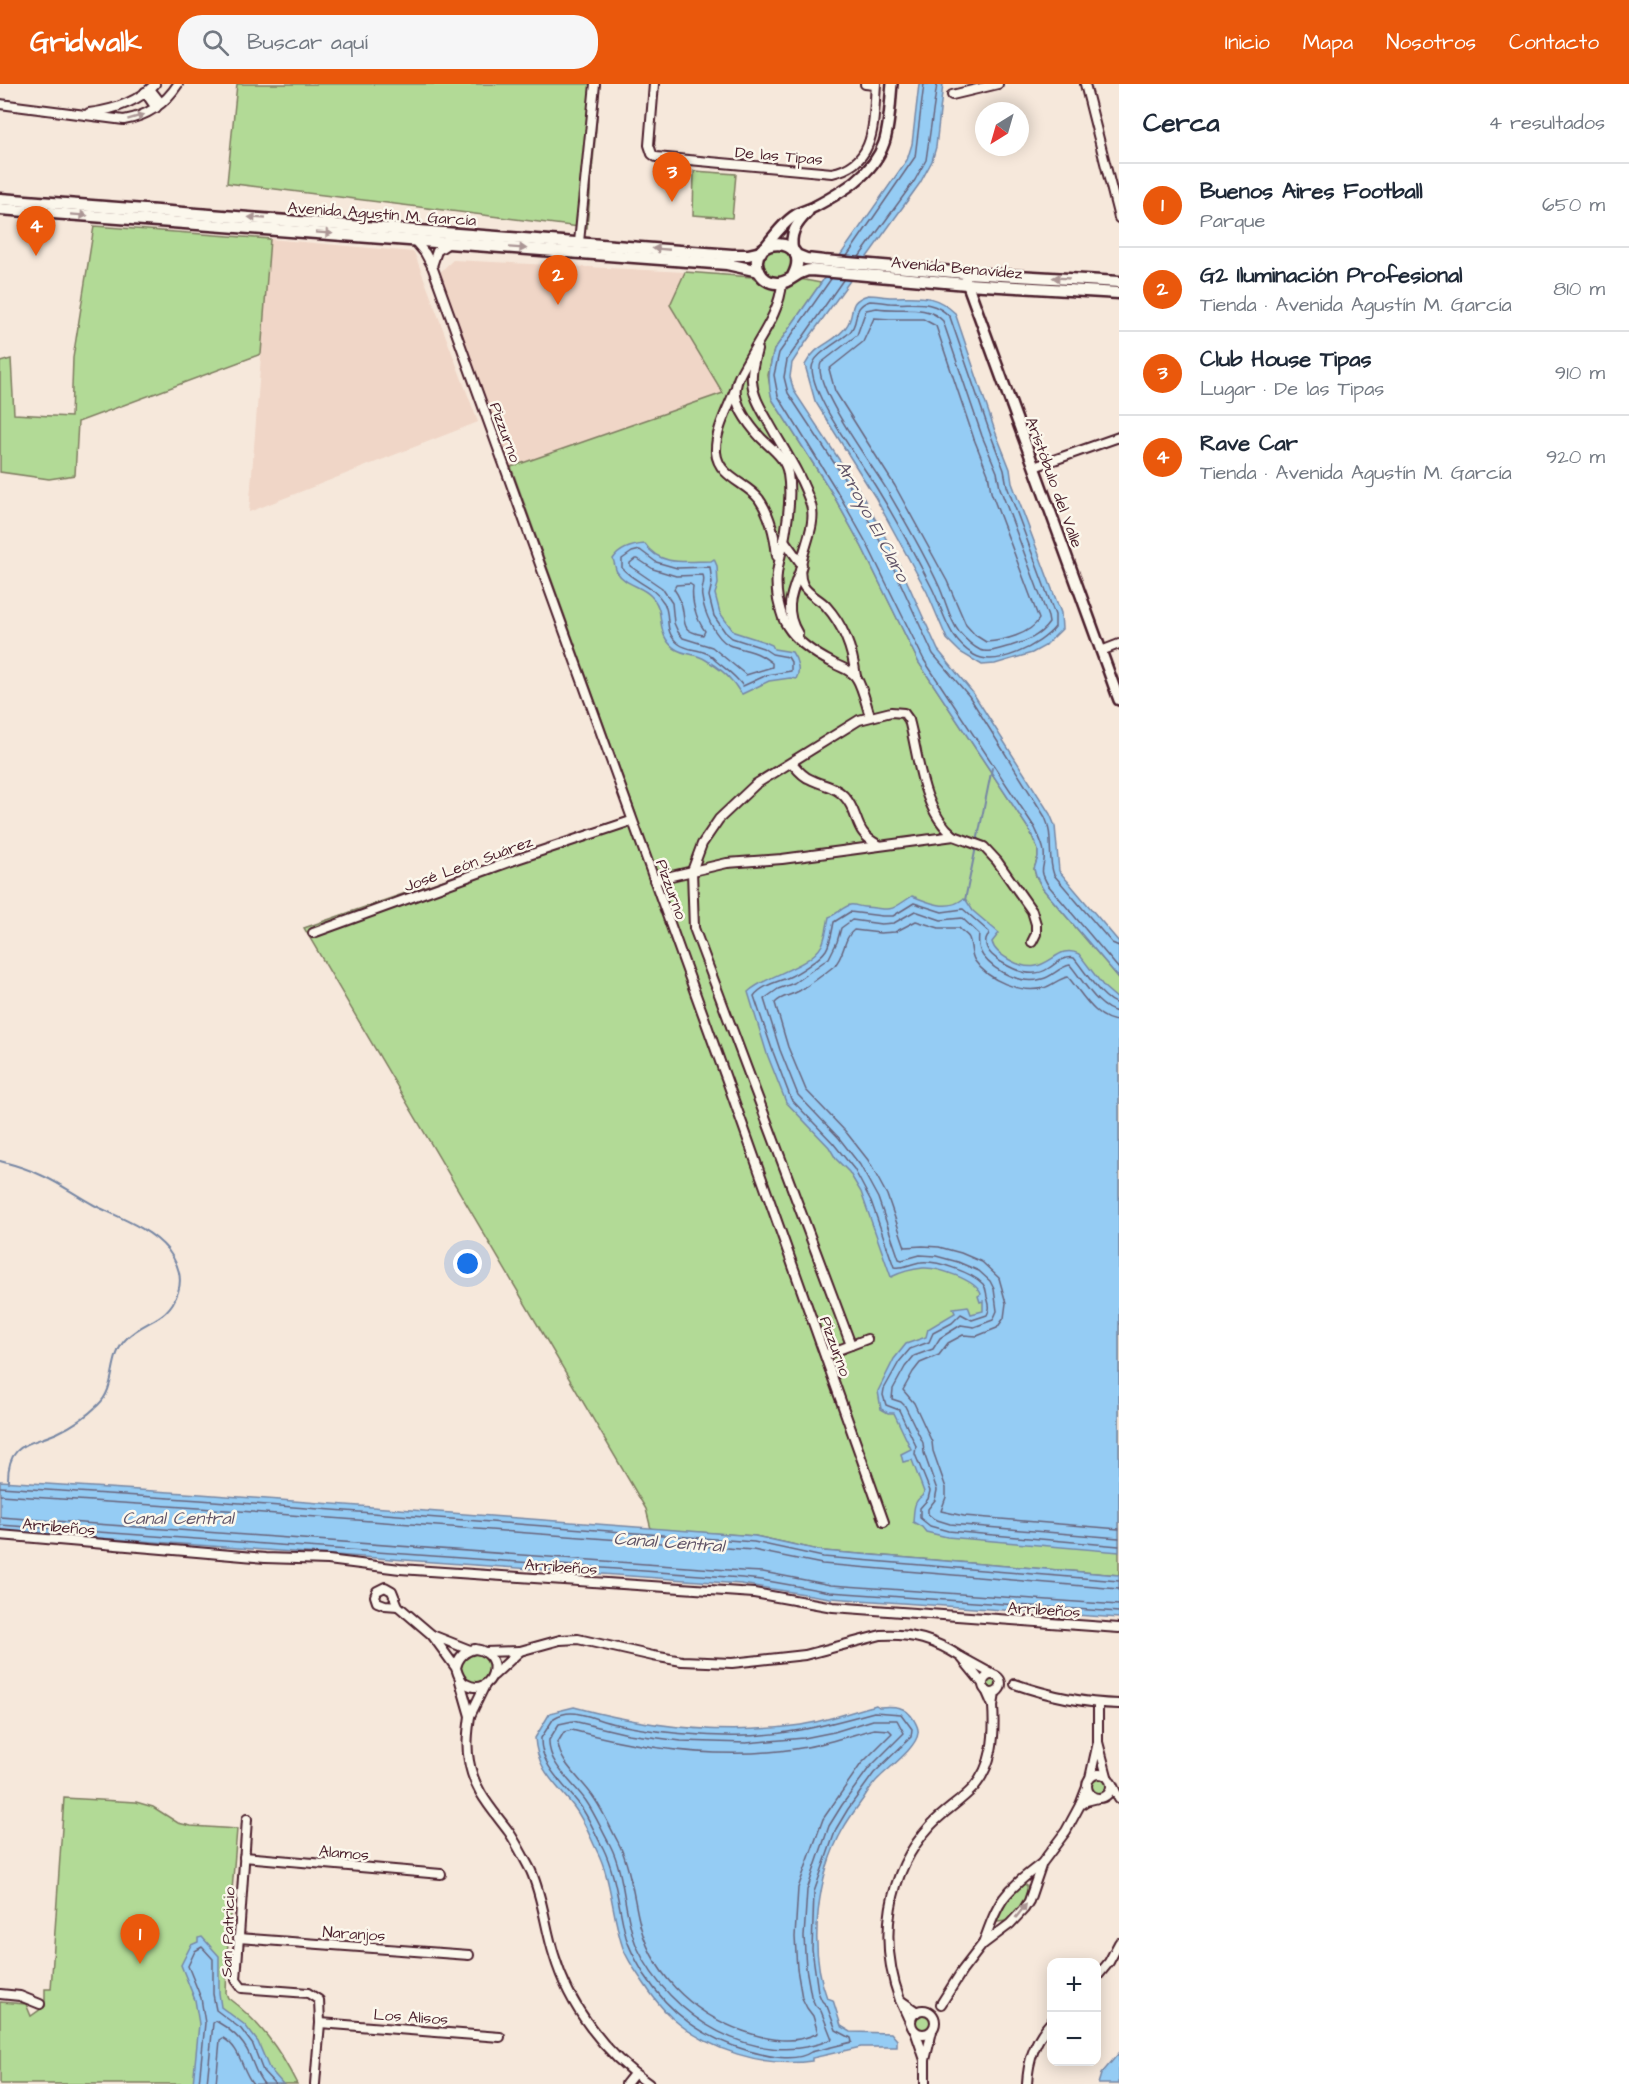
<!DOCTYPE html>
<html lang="es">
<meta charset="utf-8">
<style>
:root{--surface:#fff;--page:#f6f6f7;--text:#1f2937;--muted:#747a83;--line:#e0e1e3;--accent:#ea580c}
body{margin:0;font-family:"Architects Daughter",sans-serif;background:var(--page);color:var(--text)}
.controls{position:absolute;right:18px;bottom:18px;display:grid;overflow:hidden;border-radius:12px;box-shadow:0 3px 15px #0003}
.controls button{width:54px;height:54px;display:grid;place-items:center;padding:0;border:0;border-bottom:2px solid var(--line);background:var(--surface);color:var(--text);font:30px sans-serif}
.compass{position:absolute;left:975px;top:18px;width:54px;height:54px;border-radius:50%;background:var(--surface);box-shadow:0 3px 15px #0003;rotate:217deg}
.you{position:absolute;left:468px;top:1180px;width:21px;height:21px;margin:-15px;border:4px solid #fff;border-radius:50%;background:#1a73e8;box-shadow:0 0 0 9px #1a73e833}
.badge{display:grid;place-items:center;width:39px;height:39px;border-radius:50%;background:var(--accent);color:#fff;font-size:20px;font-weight:700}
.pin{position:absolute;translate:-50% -50px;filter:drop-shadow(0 2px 3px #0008)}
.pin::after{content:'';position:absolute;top:32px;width:21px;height:18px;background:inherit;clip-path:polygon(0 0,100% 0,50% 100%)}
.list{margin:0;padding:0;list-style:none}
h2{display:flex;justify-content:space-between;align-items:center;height:78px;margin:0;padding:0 24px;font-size:26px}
h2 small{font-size:20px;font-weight:400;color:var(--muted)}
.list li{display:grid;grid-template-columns:39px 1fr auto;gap:18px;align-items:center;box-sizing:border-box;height:84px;padding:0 24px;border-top:2px solid var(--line)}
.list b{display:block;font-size:22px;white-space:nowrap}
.list p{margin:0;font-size:20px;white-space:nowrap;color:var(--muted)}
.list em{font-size:20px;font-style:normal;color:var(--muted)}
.icon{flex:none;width:33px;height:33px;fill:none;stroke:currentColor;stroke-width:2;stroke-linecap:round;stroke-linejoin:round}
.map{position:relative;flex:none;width:1119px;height:2000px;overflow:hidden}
header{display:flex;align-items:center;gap:36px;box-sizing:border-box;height:84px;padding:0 30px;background:var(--accent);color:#fff}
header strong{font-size:28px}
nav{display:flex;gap:33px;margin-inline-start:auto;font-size:21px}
.search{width:420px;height:54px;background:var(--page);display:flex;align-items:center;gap:15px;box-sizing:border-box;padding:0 21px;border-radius:24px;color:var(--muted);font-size:22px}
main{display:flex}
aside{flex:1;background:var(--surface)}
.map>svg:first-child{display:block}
.built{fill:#f0d6c7}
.green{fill:#b2da96;stroke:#7e7c60;stroke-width:1.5}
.water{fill:#95ccf4;stroke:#7787a4;stroke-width:1.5}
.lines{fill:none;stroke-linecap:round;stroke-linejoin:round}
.shore{stroke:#68647b;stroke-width:1.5}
.stream{stroke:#7787a4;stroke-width:2}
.minor-casing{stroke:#4a1f2b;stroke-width:12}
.tertiary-casing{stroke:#4a1f2b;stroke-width:14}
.secondary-casing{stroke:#4a1f2b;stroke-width:15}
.minor{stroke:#fbf7ec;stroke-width:8}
.tertiary{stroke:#fbf7ec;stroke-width:9}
.secondary{stroke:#fbf7ec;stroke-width:10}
.oneway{fill:#ab9695}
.labels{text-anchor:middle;stroke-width:5;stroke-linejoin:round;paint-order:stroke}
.street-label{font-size:16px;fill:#4a1f2b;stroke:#fbf7ec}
.water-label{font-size:18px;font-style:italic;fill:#605367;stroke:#fbf7ec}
</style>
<header>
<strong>Gridwalk</strong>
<div class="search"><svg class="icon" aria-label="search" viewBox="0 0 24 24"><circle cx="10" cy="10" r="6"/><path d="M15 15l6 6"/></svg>Buscar aquí</div>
<nav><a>Inicio</a><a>Mapa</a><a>Nosotros</a><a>Contacto</a></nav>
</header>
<main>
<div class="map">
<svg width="1119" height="2000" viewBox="0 0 1119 2000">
<rect width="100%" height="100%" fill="#f6e8db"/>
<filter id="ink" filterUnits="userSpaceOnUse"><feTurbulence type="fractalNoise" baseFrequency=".0167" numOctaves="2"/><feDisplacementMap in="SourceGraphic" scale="12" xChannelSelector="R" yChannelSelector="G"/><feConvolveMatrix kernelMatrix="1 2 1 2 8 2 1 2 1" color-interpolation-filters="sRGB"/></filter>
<g filter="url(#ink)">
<g class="built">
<polygon points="270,155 414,168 478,338 249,428"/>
<polygon points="453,176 685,188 671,221 723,309 511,383 439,189"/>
</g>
<g class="green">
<polygon points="237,0 600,0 587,144 227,99"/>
<polygon points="694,87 736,90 732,134 693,131"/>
<polygon points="94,142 270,155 261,270 78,338 75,391 49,395 0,388 0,278 11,275 14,330 71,333 73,274"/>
<circle cx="778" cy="178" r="15"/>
<polygon points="685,188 752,193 772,205 784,204 800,195 821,199 774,266 768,291 772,315 832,409 862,463 919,579 1030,747 1038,766 1038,773 1034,785 1036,792 1043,805 1119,894 1119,1491 823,1467 755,1452 651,1445 646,1425 304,844 636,730 511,383 723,309 670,221"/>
<circle cx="475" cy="1583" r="15"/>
<circle cx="993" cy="1599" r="7"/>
<circle cx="1100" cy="1701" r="9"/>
<path d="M64 1714 136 1718 153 1723 178 1739 191 1742 237 1745 228 1856 226 1909 228 1914C260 1938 279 1964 297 2000H0V1918L26 1920 31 1932 45 1922V1905H51Z"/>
<path d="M1023 1799 1027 1802C1029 1816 1015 1829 1006 1837L998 1838 995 1835 1000 1820Z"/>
<circle cx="924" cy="1938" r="9"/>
</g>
<g class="water">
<path d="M919 0H943L936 63 932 77 920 99 801 265 792 279 790 293 794 307 859 406 894 469 938 566 973 609 1050 730 1055 742 1059 787 1119 858V894L1043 805 1036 792 1034 785 1038 773V766L1030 747 919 579 862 463 832 409 772 315C767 297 769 284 774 266L907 76 912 60Z"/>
<path d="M868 211C877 211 884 213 892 213 919 213 934 209 955 229L995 347 1010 385 1012 399 1061 529 1062 545 1045 562 1032 569 995 580 982 581 960 568 947 555 927 508 875 413 815 317 805 281C816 259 834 260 846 243 857 229 845 218 868 211Z"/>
<path d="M645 460C660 483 688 477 711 477L714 475 717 482 718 500 715 510 720 529 734 548 765 558 772 561 774 565 792 568C797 575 801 587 796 595L790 594 769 597 742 610C737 606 736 600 731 596 725 588 714 581 706 576 692 567 677 573 666 555 657 540 665 526 651 512 642 502 625 501 617 488 615 485 615 480 613 475 620 464 632 461 645 460Z"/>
<path d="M912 812C929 818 947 828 963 815L966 816 973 827 999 849 992 858C994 866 1000 870 1008 875 1048 899 1053 857 1079 870L1104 903 1119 916V1468L947 1453 926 1448 922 1443 913 1438C914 1427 913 1418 922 1412L924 1408 912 1376 903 1378 901 1370 911 1365 894 1329H888L881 1325 878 1307 894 1275 906 1260 926 1253 928 1245 955 1229 953 1224 968 1222 971 1230 983 1227V1217L980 1218 978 1212 981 1210C976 1196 938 1183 923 1184 913 1185 899 1189 891 1193L861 1108 849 1088 836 1075 829 1063 786 1018 767 970 748 908C766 891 810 883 822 861 826 852 827 842 829 833 837 830 843 823 850 821 855 820 859 823 864 823 893 825 886 830 912 812Z"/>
<polygon points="0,1397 200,1410 755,1452 823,1467 1119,1491 1119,1534 830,1514 741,1500 0,1447"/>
<path d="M876 1621 879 1623C894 1622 905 1621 914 1636 916 1640 919 1644 918 1649 917 1663 890 1683 880 1693 873 1699 868 1707 863 1715 856 1725 849 1734 843 1745 817 1791 808 1864 827 1914L833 1916 841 1942 851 1948 891 1949 897 1956V1963H861L812 1974V1977C764 1984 708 1966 672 1934 660 1923 650 1909 641 1895 634 1885 627 1875 623 1864 612 1833 612 1796 597 1767 590 1753 584 1736 574 1723 556 1700 537 1686 535 1654L550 1629 574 1623C647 1643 725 1652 801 1641 826 1637 851 1628 876 1621Z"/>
<polygon points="202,1853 219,1872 219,1909 221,1923 245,1941 258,1958 269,1984 283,2000 193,2000 199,1940 195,1916 181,1881 191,1861 198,1858 198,1854"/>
<polygon points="1119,1969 1119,2000 1098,2000 1101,1990"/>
</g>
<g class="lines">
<g class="shore">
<polyline points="847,172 915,73 924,0"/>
<polyline points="859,173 915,96 926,76 937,0"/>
<path d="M831 195 779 269 774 291 778 312 837 407 867 460 924 576 1035 744C1038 751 1043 760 1044 768 1046 786 1037 782 1048 801L1119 885"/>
<path d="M843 196 787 276 784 293 788 309 854 409 888 472 933 570 969 612 1045 733C1054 752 1047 772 1054 791L1112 859 1119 862"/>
<path d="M870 217C877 217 883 218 890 219 913 221 932 214 950 233L990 349 1004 386 1007 402 1055 531V543C1041 561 996 584 974 571 948 556 944 528 932 504 915 471 898 439 879 408 861 377 814 318 812 285 811 271 839 258 849 249 861 238 850 223 870 217Z"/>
<path d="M877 224C900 228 926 219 943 237L982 352 997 388 1000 404 1048 533 1049 539C1039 553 1026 557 1011 562 1001 564 989 570 980 566 972 562 965 555 959 548 949 535 946 517 939 502 924 469 905 437 887 406 874 384 811 300 821 279L857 251 866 226Z"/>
<path d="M874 234 890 235H923L936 242 974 355 988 390 991 408 1039 535C1031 550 1003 557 986 558L975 551 966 541 947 497 895 402 835 307 829 285 863 258Z"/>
<path d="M640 466 656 478 677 484 710 483 712 499 709 512 714 532 725 548 732 554 763 564 772 570 788 573 791 578V587L767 591 743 602C734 590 728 587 716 577 713 574 710 570 706 569 697 565 687 566 679 560 662 547 672 534 664 519 653 501 635 499 622 484V475L632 468Z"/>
<path d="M635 475H638L653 485 676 492 703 491C706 499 700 505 702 513 704 528 715 554 729 561 739 565 751 566 760 571 764 573 768 576 772 579V583L746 591 712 563 683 554 678 548 674 539 672 519 662 504 630 482V479Z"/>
<path d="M690 500 693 502C691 517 696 535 705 547L703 551C684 547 685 544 683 528 682 519 679 512 674 505L676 501Z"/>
<path d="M1119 920C1103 918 1085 887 1074 874 1064 872 1058 878 1049 884 1033 895 1016 887 1001 878 994 873 984 866 986 856 987 853 989 851 989 848L963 825 942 828 914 819 893 832H882L850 828 834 838C832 847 831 858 826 866 820 875 797 890 787 894 777 898 761 902 754 912L773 968 791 1015 833 1059 854 1085 871 1117 894 1183C904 1185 911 1179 921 1178 936 1176 973 1189 983 1200 987 1205 986 1208 987 1213 989 1220 991 1224 987 1231L972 1236 961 1230 952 1239 933 1249 929 1258 910 1265 899 1278 884 1305 883 1311 886 1321 899 1326 916 1362 915 1370 930 1407 928 1415 920 1424V1434L930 1442 948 1447 1119 1462"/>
<path d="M1119 928C1098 926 1083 896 1070 881 1059 883 1052 893 1042 895 1022 901 995 888 983 872 978 865 978 858 979 850L962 834 941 836 915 827 894 839 881 840 852 836 841 844 837 858 829 874 794 899 778 905 764 915 780 966 798 1011 839 1054 860 1081 878 1114 899 1175 902 1176 920 1171 936 1172 958 1178 979 1187 990 1197 994 1205 997 1227 993 1236 974 1243 961 1241 940 1254 933 1265 914 1272 905 1283 893 1305 892 1315 901 1318 905 1322 923 1359 924 1369 937 1406 935 1416 928 1425V1430L934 1435 950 1440 1119 1454"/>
<path d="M1119 937C1095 936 1082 909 1068 893 1059 894 1052 902 1043 904 1020 910 988 896 975 877 970 869 972 861 969 854 968 851 961 847 959 844H939L916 837 895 848 880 849 854 846C843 854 845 872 834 882 823 891 811 900 799 907 790 912 781 912 775 919L788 963 806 1006 846 1048 868 1076 887 1111 905 1163 923 1162 939 1163 961 1169 982 1178 999 1194 1006 1219 1004 1234 997 1244 977 1252 963 1251 948 1259 939 1271 920 1279 913 1288 903 1306 914 1319 932 1358 933 1367 946 1404V1413L941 1427 964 1432 1119 1445"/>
<polyline points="0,1403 200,1416 754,1458 823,1473 1119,1497"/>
<polyline points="0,1411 199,1424 753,1466 822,1480 1119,1505"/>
<polyline points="0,1433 742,1487 763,1488 831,1501 1119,1521"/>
<polyline points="0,1441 742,1494 762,1496 830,1508 1119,1528"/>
<path d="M874 1628 901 1630 912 1645 911 1653 874 1689 848 1725 836 1745 814 1808 812 1865 818 1908 822 1917 827 1922 836 1946 851 1954 852 1958 811 1968C795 1979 767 1972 749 1967 703 1954 670 1930 644 1890 637 1878 630 1867 626 1853 619 1826 616 1790 603 1764 595 1750 589 1733 579 1720 564 1700 540 1682 541 1654L554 1634C559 1631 566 1629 571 1629 586 1629 602 1638 616 1640 651 1648 689 1651 725 1652 779 1654 823 1642 874 1628Z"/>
<path d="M873 1636H897L904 1649 869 1684 842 1721 829 1742 807 1806 804 1853 806 1884 811 1912 815 1921 821 1927 832 1955C757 1988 669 1933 637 1863 623 1831 626 1792 610 1761 602 1747 595 1730 586 1717 573 1698 548 1681 549 1656L559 1640 573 1637 628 1650 681 1657 746 1659 804 1654 834 1648Z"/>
<path d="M874 1645 889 1646 892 1649 861 1680 823 1735 798 1804 795 1853 797 1885 802 1914 807 1924 813 1932 818 1949C794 1961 768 1956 743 1947 691 1929 649 1888 638 1832 633 1808 629 1779 618 1758 610 1743 603 1727 594 1714 583 1696 559 1680 558 1658L564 1648 572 1646C647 1666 730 1677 807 1663 830 1658 852 1651 874 1645Z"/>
<polyline points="199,2000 205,1939 201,1914 188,1882 195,1867 202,1863 213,1875 213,1910 216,1926 241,1945 253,1961 263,1987 275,2000"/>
<path d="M207 2000 213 1939 216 1937C229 1944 243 1956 249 1970 254 1981 256 1991 264 2000"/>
<path d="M216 2000 220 1956 223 1954C241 1964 241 1985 253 2000"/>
</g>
<g class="stream">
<polyline points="977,758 992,684"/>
<polyline points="965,816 976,763"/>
<path d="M0 1077C15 1081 29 1085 43 1092 61 1100 77 1112 94 1121 118 1133 150 1144 168 1166 177 1178 183 1193 178 1208 168 1238 145 1235 126 1255 108 1273 117 1304 98 1321 87 1332 72 1342 57 1349 30 1361 7 1358 8 1398"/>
</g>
<defs>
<g id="minor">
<path d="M654 0 649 61 652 70 656 73 832 89C878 80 873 36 876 0"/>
<polyline points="865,0 875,1"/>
<polyline points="1085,0 1119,134"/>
<polyline points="150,5 161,19"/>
<polyline points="145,8 156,24"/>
<polyline points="952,11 998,0"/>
<path d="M0 20 124 36C148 32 165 20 178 0"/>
<path d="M89 29C112 26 138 18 155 0"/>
<polyline points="414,156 425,169 432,182 726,994 884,1438"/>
<polyline points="579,158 595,0"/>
<polyline points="432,182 437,167 449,159"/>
<path d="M782 199C780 228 760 253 747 278 743 285 737 294 736 303 733 320 750 342 761 354 772 365 786 374 788 390 791 408 789 427 786 445 782 474 773 485 778 516 780 525 782 535 787 542 797 558 817 571 833 579 841 584 850 585 856 593 863 604 866 620 870 632"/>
<path d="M757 266C754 277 751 286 752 297 753 313 762 326 769 339 784 366 802 392 811 421 819 446 792 479 803 501 807 510 820 515 826 522 844 542 853 568 856 593"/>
<path d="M735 306C728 325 715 347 716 368 718 393 747 399 759 415 771 432 775 452 777 472"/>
<polyline points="1034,383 1119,353"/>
<path d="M784 456 802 481C793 507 782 524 798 550"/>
<polyline points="1101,567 1119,560"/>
<path d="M792 679C797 685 802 692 810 695 821 701 835 702 844 712 861 730 852 748 879 761"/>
<polyline points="654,796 727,779 782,775 954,752 984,763 997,777 1032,827 1036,840 1036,850 1032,858"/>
<polyline points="313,849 517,775 631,737"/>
<path d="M851 1261 694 844 692 787 702 760 719 735 756 700 859 636 891 628 904 629 909 636C919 673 921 725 954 752"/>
<polyline points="825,1271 867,1255"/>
<polyline points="0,1451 265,1474 328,1476 400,1485 754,1509 833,1523 1119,1544"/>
<polygon points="385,1503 392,1507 398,1522 385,1521 377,1518 375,1512 377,1507"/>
<polyline points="398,1522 432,1551"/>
<path d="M520 1567 560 1556 578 1555 653 1572 682 1577 732 1579 805 1571 881 1551C912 1549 935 1556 961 1573"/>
<polyline points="484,1568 520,1567 494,1591"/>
<path d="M456 1584C458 1573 464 1567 475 1565 508 1569 492 1615 466 1600 460 1597 458 1591 456 1584L432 1551 470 1566"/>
<circle cx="992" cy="1600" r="9"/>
<polyline points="460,1597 470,1632 485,1601"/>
<polyline points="983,1600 961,1573 992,1590"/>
<path d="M1015 1600C1049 1612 1083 1619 1119 1620"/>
<polyline points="986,1606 993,1622 995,1609"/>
<path d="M470 1632C468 1647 466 1662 469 1677 474 1707 492 1725 509 1748 517 1760 524 1774 531 1787 543 1814 545 1843 554 1871 569 1922 605 1970 649 2000"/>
<polyline points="1098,1658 1098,1619"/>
<circle cx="1099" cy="1702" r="12"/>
<polyline points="1090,1694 1098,1658 1107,1692"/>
<polyline points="1112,1700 1119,1715"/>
<polyline points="1087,1703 1080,1721 1086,1717 1098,1714"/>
<polyline points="247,1735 236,1896 242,1904 308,1909 319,1916 320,1939 315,2000"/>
<polyline points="244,1773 441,1790"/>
<polyline points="238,1854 469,1871"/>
<path d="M983 1860C999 1815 1003 1809 1041 1780"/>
<polyline points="1096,1894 1109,1878 1119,1859"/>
<polyline points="0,1910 20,1912 40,1920"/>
<path d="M900 1916C878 1856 887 1789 931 1741 944 1727 960 1718 973 1704 993 1682 995 1651 993 1622"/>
<polyline points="941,1920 962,1887 982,1861 1010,1840 1024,1825 1029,1817 1042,1779 1066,1747 1080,1721"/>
<circle cx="923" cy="1938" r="12"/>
<polyline points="320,1939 500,1953"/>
<polyline points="911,1940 900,1916 917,1928"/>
<polyline points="915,1947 925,1976 932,1947"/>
<polyline points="626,2000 634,1990"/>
<polyline points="925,2000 925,1976"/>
<path d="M1027 2000C1028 1977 1036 1954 1052 1937"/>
</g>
<g id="tertiary">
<path d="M765 163C774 152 784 138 797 130 802 127 808 126 814 123 842 108 873 91 884 59 890 41 890 19 892 0"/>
<path d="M793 167C789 150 796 140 808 128"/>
<polyline points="966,196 1119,616"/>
</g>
<g id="secondary">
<polyline points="0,115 732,171 748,171 761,168"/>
<polyline points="0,125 727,180 759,187"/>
<polyline points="796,171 806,175 824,177 965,189 1119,198"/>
<path d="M793 192C815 150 744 151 759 187 762 194 769 199 777 199 790 200 797 186 811 186L967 200 1119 209"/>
</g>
</defs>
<use href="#minor" class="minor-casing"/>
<use href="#tertiary" class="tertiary-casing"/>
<use href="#secondary" class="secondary-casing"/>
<use href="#minor" class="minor"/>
<use href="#tertiary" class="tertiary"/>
<use href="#secondary" class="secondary"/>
</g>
<defs><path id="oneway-solid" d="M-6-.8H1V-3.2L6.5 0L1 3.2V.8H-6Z" transform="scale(1.5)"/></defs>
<g class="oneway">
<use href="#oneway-solid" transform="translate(136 33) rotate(-17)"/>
<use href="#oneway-solid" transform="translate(79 131) rotate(4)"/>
<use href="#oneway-solid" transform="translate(257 134) rotate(-176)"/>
<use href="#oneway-solid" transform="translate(324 149) rotate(4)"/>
<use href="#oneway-solid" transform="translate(518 164) rotate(4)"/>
<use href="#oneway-solid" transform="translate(661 165) rotate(-175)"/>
<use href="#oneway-solid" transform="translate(1061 194) rotate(-177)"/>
<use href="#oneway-solid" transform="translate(1021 1827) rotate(-52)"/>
</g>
</g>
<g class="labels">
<g class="street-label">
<text transform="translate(779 71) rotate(5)" y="6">De las Tipas</text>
<text transform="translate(382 129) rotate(4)" y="6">Avenida Agustín M. García</text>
<text transform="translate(957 183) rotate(5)" y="6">Avenida Benavídez</text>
<text transform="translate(506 348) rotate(70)" y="6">Pizzurno</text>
<text transform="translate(1055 398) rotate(70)" y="6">Aristóbulo del Valle</text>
<text transform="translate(468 779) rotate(-20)" y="6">José León Suárez</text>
<text transform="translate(672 805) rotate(70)" y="6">Pizzurno</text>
<text transform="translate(836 1262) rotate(70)" y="6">Pizzurno</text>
<text transform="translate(59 1442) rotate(5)" y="6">Arribeños</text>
<text transform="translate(561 1482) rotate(4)" y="6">Arribeños</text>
<text transform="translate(1044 1525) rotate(4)" y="6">Arribeños</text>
<text transform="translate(344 1768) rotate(5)" y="6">Alamos</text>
<text transform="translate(227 1848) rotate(-88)" y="6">San Patricio</text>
<text transform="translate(354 1849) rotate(4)" y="6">Naranjos</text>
<text transform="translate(411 1932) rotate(4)" y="6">Los Alisos</text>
</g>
<g class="water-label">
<text transform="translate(873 437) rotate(62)" y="6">Arroyo El Claro</text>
<text x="178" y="1440">Canal Central</text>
<text transform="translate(669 1458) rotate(4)" y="6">Canal Central</text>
</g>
</g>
</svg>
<div class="controls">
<button>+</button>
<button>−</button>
</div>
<svg class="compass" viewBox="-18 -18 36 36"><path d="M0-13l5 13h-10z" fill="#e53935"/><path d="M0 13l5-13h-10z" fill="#747a83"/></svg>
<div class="you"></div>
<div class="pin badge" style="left:140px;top:1880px">1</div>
<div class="pin badge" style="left:558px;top:221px">2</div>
<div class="pin badge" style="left:672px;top:118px">3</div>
<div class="pin badge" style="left:36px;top:172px">4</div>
</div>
<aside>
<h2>Cerca<small>4 resultados</small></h2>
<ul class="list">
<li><span class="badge">1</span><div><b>Buenos Aires Football</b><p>Parque</p></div><em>650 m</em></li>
<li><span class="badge">2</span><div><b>G2 Iluminación Profesional</b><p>Tienda · Avenida Agustín M. García</p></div><em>810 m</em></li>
<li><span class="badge">3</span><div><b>Club House Tipas</b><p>Lugar · De las Tipas</p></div><em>910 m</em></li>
<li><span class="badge">4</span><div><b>Rave Car</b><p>Tienda · Avenida Agustín M. García</p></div><em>920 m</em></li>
</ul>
</aside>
</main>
